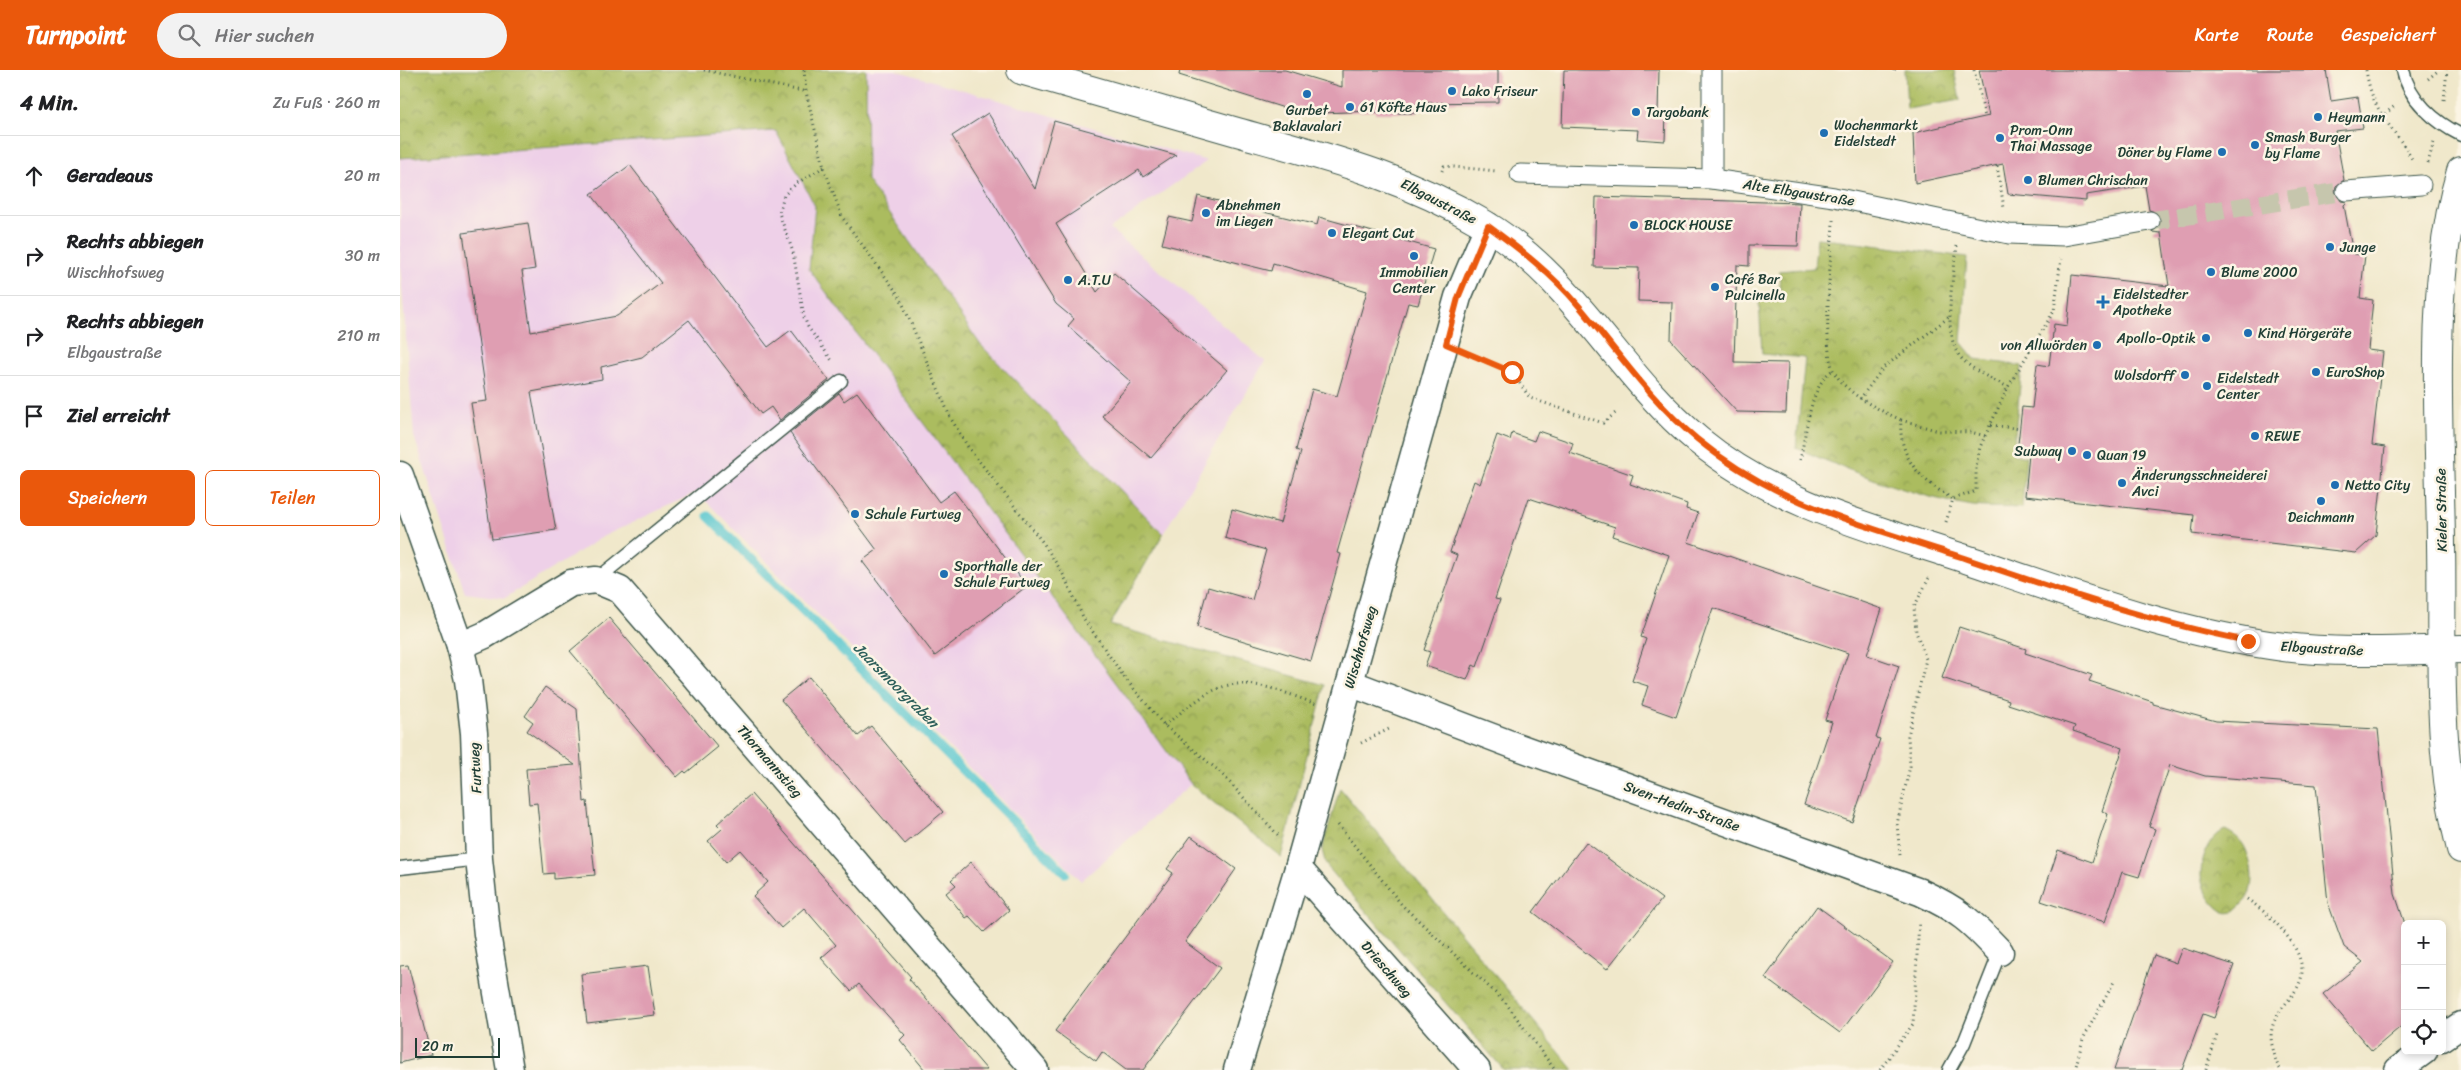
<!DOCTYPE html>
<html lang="de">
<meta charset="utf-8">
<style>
:root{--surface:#fff;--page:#f2f2f2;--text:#202124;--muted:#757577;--line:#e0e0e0;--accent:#ea580c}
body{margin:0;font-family:Sriracha,sans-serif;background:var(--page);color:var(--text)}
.controls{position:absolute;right:15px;bottom:15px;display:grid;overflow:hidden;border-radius:8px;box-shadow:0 2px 8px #0003}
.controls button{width:45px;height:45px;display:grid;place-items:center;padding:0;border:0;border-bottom:1px solid var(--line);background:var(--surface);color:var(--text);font:25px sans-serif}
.scale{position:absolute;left:15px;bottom:12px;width:85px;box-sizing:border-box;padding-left:5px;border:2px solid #1f3d34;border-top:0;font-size:14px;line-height:18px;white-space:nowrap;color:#1f3d34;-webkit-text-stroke:4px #fcf5e5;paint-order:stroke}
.stop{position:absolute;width:15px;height:15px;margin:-11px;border:4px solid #ea580c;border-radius:50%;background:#fff}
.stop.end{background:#ea580c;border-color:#fff;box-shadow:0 1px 5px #0008}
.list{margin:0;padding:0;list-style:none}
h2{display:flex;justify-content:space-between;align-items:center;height:65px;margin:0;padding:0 20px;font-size:21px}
h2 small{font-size:16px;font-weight:400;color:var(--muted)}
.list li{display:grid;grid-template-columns:32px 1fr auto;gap:15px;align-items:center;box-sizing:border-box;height:80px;padding:0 20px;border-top:1px solid var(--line)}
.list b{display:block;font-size:19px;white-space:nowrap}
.list p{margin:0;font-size:16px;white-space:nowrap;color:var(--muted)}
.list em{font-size:16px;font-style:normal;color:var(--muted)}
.actions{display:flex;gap:10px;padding:15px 20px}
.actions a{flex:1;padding:11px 0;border:1px solid var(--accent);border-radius:8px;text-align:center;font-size:18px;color:var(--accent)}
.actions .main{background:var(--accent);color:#fff}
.icon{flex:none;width:28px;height:28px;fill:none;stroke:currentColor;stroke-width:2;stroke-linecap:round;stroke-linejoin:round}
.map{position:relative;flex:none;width:2061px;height:1000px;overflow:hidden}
header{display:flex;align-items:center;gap:30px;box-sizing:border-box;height:70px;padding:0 25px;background:var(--accent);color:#fff}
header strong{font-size:24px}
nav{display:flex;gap:28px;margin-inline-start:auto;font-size:18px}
.search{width:350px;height:45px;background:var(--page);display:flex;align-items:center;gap:12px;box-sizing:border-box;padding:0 18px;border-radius:28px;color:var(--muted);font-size:19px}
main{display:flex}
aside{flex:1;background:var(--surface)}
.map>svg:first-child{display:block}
.built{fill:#eed0e8}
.park{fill:url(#park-crowns);stroke:#657c4a}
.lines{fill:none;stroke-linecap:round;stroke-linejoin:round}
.stream{stroke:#5bc8d0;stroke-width:9}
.building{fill:#df9eb2}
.pedestrian-tunnel{stroke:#c6c6ad;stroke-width:19;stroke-dasharray:19 9;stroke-linecap:butt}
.service-casing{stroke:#3e574b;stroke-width:15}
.pedestrian-casing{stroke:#3e574b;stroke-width:21}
.minor-casing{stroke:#3e574b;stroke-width:29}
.primary-casing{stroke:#3e574b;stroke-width:30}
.path{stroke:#3e574b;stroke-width:3;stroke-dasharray:1 4;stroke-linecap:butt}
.service{stroke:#fff;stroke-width:12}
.pedestrian{stroke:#fff;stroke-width:19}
.minor{stroke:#fff;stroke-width:26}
.primary{stroke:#fff;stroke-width:28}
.route{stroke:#ea580c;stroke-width:6}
.poi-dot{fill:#1f6fb2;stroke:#fcf5e5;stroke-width:2}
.labels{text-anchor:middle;stroke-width:5;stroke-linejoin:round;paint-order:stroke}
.poi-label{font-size:14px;fill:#1f3d34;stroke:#fcf5e5;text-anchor:start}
.street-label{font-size:14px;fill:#1f3d34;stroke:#fcf5e5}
.water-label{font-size:15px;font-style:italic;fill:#2e605b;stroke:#fcf5e5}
</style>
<header>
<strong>Turnpoint</strong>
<div class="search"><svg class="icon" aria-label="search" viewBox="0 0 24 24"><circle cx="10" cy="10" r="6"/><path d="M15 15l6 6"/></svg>Hier suchen</div>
<nav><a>Karte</a><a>Route</a><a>Gespeichert</a></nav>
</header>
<main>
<aside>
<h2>4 Min.<small>Zu Fuß · 260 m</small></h2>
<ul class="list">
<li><svg class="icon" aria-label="ahead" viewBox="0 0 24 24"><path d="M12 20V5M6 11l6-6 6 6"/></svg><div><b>Geradeaus</b></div><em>20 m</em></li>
<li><svg class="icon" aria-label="right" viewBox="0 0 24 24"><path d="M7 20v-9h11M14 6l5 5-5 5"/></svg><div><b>Rechts abbiegen</b><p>Wischhofsweg</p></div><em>30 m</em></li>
<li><svg class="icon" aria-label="right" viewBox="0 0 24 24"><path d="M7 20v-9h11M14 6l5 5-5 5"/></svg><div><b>Rechts abbiegen</b><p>Elbgaustraße</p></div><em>210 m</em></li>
<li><svg class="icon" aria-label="arrive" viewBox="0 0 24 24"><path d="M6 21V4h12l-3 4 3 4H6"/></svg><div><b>Ziel erreicht</b></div></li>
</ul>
<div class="actions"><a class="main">Speichern</a><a>Teilen</a></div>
</aside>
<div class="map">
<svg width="2061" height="1000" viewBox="0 0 2061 1000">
<defs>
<pattern id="park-crowns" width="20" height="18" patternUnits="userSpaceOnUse" patternTransform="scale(1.25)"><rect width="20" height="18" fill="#abbc5f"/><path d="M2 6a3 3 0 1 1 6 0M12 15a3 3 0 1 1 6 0" fill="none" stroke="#8b9a4f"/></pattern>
</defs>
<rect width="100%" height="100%" fill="#fcf5e5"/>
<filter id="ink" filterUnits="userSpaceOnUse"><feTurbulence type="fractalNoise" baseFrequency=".02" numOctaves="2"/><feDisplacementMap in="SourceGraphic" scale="10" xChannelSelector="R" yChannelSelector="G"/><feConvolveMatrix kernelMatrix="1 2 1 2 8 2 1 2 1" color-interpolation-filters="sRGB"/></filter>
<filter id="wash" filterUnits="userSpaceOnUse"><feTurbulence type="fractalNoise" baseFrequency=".0096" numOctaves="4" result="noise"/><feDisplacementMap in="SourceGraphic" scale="20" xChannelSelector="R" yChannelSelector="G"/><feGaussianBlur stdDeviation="1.12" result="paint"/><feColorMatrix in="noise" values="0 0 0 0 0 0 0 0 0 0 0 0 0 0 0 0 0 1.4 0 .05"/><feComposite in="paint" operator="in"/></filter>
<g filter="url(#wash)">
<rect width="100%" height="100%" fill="#f0e8cb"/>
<g class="built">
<polygon points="466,0 495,0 807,91 710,159 865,291 763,464 580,274 467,109"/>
<polygon points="376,61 415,136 409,199 791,714 681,811 297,422 204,466 105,528 65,523 14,366 0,194 0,88"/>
</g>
<g class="park">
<polygon points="0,0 466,0 467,110 580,274 763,464 710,555 925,615 881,787 791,714 409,199 415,136 376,61 0,88"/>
<polygon points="1505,0 1554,0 1560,30 1507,39"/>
<path d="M1417 168 1567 187 1561 272 1575 289 1622 296 1613 384 1626 387 1622 438C1606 437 1589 438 1573 436 1511 426 1453 402 1396 378L1405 288 1362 284 1359 230 1381 229 1379 201 1414 198Z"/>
<polygon points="940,718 1174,1000 1104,1000 926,795 922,780"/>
<path d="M1825 760C1844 769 1847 779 1851 798 1853 811 1852 825 1842 834 1840 836 1836 840 1833 842 1818 848 1801 817 1801 805 1801 788 1809 767 1825 760Z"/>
</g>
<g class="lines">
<polyline class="stream" points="308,446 665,803"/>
</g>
<g id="blocks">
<g class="building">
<polygon points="780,0 885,0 942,17 942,0 1098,0 1098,32 1017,33 1017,43 975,43 975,41 920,43 899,37 897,42 779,5"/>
<polygon points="1164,0 1259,0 1258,44 1266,43 1265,71 1237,69 1238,60 1162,57"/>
<polygon points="1579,0 1926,0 1931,31 1958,27 1963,58 1935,61 1944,110 1936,116 1935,121 1941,131 1947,132 1944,135 1953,184 1965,185 1960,228 1973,230 1968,280 1983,282 1972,375 1985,377 1976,465 1956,483 1792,464 1794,445 1625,426 1629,384 1617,383 1622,337 1632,338 1637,294 1649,296 1654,254 1667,256 1672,205 1769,216 1761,163 1752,162 1760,155 1761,149 1758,143 1749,140 1745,116 1686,125 1686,131 1608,124 1603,94 1515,113 1513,63 1589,46"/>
<polygon points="588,43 635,119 654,51 776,85 743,107 739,100 656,154 697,222 714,203 827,300 751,388 702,346 731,312 668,256 674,249 656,234 552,66"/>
<polygon points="230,95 368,277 391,260 429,310 380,350 371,337 361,344 289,250 242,287 201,297 202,309 131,322 156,460 92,469 71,333 87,331 63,163 128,153 135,199 122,201 131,262 217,246 261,213 191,124"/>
<polygon points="798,126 917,155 919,147 1034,179 1018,235 1008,233 937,483 941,484 911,591 797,557 808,517 852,530 866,480 825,468 832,439 880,453 901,382 896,380 912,319 937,326 967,221 873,193 871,201 762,174 769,147 792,152"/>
<polygon points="1196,127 1400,133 1398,176 1349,175 1349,196 1337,195 1334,292 1388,293 1386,343 1337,342 1271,270 1272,232 1238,231 1239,198 1194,197"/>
<polygon points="457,322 539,432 554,421 627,516 535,586 462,491 477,480 390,363 439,323 444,331"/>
<polygon points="1138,361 1173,373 1170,383 1233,405 1230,414 1287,434 1286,439 1298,443 1288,472 1482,539 1467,585 1499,596 1476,668 1480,669 1452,752 1404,735 1432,652 1425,650 1448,583 1313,538 1276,647 1242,635 1248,616 1232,611 1246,569 1241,567 1269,485 1212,466 1215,457 1129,428 1095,529 1100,530 1077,597 1073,595 1067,610 1025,596 1030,582 1024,580 1057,485 1050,482 1074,411 1080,414 1097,365 1110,370 1112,363 1134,371"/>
<polygon points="209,548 318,677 286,703 284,701 277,707 170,581"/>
<polygon points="1559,557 1626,579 1625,583 1692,605 1689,611 1753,632 1753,634 1816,651 1978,659 1995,824 2005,854 2005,953 1972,981 1923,924 1963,892 1944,877 1928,833 1916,715 1805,706 1770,695 1749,757 1755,759 1739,807 1722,802 1705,852 1641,831 1658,780 1692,792 1708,744 1702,741 1723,678 1673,661 1675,656 1608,634 1609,630 1542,608"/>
<polygon points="409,607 458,666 471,656 543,742 505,774 381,630"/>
<polygon points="145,617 177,639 184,732 187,731 195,805 154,809 154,803 144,804 137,733 129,734 126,699 175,695 127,661 133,652 125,646"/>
<polygon points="351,724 511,907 509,909 587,1000 525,1000 500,970 505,965 459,914 451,921 421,888 436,875 404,838 381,858 353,826 368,812 340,780 326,792 308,771 322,759 317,754"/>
<polygon points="791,766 836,799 785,872 820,898 743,1000 726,1000 702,982 696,991 655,961 773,803 767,799"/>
<polygon points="1186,772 1262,829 1207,899 1133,842"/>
<polygon points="571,792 609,840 584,862 569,846 566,848 546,823 556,815 551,810"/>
<polygon points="1417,836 1493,892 1440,963 1365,908"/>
<polygon points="1782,878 1834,895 1814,948 1803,944 1782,1000 1714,1000 1754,885 1776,893"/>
<polygon points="8,895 31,985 0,993 0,896"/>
<polygon points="248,896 255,945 187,953 181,904"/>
</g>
</g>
</g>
<g filter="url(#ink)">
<use href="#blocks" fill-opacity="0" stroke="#3e574b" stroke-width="1"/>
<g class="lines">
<polyline class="pedestrian-tunnel" points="1750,151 1946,121"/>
<defs>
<g id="service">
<path d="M2003 0C2009 30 2035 52 2061 65"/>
<polyline points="196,510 441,311"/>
<polyline points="0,798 79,789"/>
<polyline points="1549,1000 1564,973 1600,882"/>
</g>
<g id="pedestrian">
<polyline points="1120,104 1312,109 1434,127 1609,164 1664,166 1750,151"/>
<polyline points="1312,109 1312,0"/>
<polyline points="1946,121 2021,115"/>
</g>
<g id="minor">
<polyline points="0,405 60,576 68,610 74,663 79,789 87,864 110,1000"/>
<polyline points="60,576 85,565 171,513 196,510 220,520 635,1000"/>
<path d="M950 613 1113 675 1520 822C1559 840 1571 851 1600 882"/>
<polyline points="898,798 1077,1000"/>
<polyline points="2042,968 2061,955"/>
<polyline points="837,1000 898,798 1058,227 1088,156"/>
<polyline points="1998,1000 2024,981"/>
</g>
<g id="primary">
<path d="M621 0C693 21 765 42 837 62 926 87 1004 106 1084 154 1175 209 1218 304 1298 370 1380 437 1477 459 1575 492 1675 526 1779 564 1884 577 1943 584 2003 580 2061 579"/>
<path d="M2061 101C2027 213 2040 357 2041 474 2043 576 2035 679 2061 779"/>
</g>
</defs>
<use href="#service" class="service-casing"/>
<use href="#pedestrian" class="pedestrian-casing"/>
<use href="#minor" class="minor-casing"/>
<use href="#primary" class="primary-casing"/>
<g class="path">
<polyline points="304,0 406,22"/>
<polyline points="404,0 406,22 424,97 442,147 500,227 550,347 568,377 644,474 663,504 684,549 724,607 764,655 819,701 878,765"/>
<polyline points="1494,0 1494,3"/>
<polyline points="1574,0 1585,47"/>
<path d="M1966 0C1973 46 1993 54 2013 91"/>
<polyline points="2028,9 2039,0"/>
<polyline points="2044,30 2047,0"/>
<polyline points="1981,47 1996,35"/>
<polyline points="2028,93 2034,72"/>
<polyline points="1597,96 1604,138"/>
<polyline points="424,97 397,113 384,125 379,143 393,182 404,247 408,257 433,292"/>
<polyline points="1042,101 1044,96 1097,101"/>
<path d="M1433 150C1432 181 1421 278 1434 302 1449 326 1476 338 1501 350 1498 389 1522 411 1553 429"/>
<path d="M1557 176C1554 206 1540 265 1562 289 1575 302 1592 309 1608 317"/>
<polyline points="1069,284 1112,302 1130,328 1203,353 1218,341"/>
<polyline points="1460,329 1483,298 1549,247"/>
<polyline points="1501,350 1539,361 1571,362 1585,366"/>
<polyline points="1591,355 1620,359"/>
<path d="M1400 390C1406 365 1410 314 1433 300"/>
<polyline points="1546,452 1553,429 1576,421 1576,396 1580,377 1608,317 1654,241 1661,189"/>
<path d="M764 655C782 643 801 624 822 617 852 607 888 624 916 634"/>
<polyline points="961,673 991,658"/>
<polyline points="938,755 1002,835 1105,932 1155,1000"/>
<polyline points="1500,785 1497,754 1510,696 1508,666 1526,589 1516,562 1514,537 1530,506"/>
<path d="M1847 829C1868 843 1900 872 1902 900 1903 929 1862 941 1873 979 1875 987 1876 994 1881 1000"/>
<polyline points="1480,1000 1513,954 1519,851"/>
<polyline points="1675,1000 1683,969 1715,910"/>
<polyline points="1806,1000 1818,962"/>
</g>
<use href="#service" class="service"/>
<use href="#pedestrian" class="pedestrian"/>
<use href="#minor" class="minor"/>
<use href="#primary" class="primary"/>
</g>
</g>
<g class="lines" filter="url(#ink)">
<path class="route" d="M1112 302 1046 274 1058 228 1088 156C1121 180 1152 204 1179 236 1217 281 1251 331 1297 369 1377 435 1465 455 1561 487 1655 519 1751 552 1848 571"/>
</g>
<g class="poi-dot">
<circle cx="1052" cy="21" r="5"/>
<circle cx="907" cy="24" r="5"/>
<circle cx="950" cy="37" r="5"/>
<circle cx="1236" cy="42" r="5"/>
<circle cx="1918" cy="47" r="5"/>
<circle cx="1424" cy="63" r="5"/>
<circle cx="1600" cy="68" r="5"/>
<circle cx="1855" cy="75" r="5"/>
<circle cx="1822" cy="82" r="5"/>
<circle cx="1628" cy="110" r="5"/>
<circle cx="806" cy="143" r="5"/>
<circle cx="1234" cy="155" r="5"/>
<circle cx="932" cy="163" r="5"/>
<circle cx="1930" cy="177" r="5"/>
<circle cx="1014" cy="186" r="5"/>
<circle cx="1811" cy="202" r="5"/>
<circle cx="668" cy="210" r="5"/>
<circle cx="1315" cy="217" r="5"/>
<path d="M1700.5 224.5h5v5h5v5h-5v5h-5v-5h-5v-5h5z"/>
<circle cx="1848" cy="263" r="5"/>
<circle cx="1806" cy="268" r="5"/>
<circle cx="1697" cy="275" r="5"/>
<circle cx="1916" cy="302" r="5"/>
<circle cx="1785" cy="305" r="5"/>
<circle cx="1807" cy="316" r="5"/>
<circle cx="1855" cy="366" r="5"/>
<circle cx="1672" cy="381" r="5"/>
<circle cx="1687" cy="385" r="5"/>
<circle cx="1722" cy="413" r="5"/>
<circle cx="1935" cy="415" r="5"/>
<circle cx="1921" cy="431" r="5"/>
<circle cx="455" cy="444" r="5"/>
<circle cx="544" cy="504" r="5"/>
</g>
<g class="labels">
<g class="poi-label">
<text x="1062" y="26">Lako Friseur</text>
<text x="960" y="42">61 Köfte Haus</text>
<text x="907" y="45" text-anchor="middle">Gurbet<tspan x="907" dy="16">Baklavalari</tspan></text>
<text x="1246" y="47">Targobank</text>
<text x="1928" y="52">Heymann</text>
<text x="1434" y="60">Wochenmarkt<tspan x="1434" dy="16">Eidelstedt</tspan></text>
<text x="1610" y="65">Prom-Onn<tspan x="1610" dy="16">Thai Massage</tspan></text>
<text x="1865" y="72">Smash Burger<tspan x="1865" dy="16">by Flame</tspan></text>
<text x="1812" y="87" text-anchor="end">Döner by Flame</text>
<text x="1638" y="115">Blumen Chrischan</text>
<text x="816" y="140">Abnehmen<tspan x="816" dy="16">im Liegen</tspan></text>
<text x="1244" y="160">BLOCK HOUSE</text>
<text x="942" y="168">Elegant Cut</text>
<text x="1940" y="182">Junge</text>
<text x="1014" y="207" text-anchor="middle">Immobilien<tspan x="1014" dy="16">Center</tspan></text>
<text x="1821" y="207">Blume 2000</text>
<text x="1325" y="214">Café Bar<tspan x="1325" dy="16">Pulcinella</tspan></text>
<text x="678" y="215">A.T.U</text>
<text x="1713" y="229">Eidelstedter<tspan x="1713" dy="16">Apotheke</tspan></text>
<text x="1858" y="268">Kind Hörgeräte</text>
<text x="1796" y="273" text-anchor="end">Apollo-Optik</text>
<text x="1687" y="280" text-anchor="end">von Allwörden</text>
<text x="1926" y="307">EuroShop</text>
<text x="1775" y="310" text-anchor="end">Wolsdorff</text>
<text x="1817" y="313">Eidelstedt<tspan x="1817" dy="16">Center</tspan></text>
<text x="1865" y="371">REWE</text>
<text x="1662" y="386" text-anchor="end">Subway</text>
<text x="1697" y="390">Quan 19</text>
<text x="1732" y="410">Änderungsschneiderei<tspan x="1732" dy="16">Avci</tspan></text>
<text x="1945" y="420">Netto City</text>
<text x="465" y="449">Schule Furtweg</text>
<text x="1921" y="452" text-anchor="middle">Deichmann</text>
<text x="554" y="501">Sporthalle der<tspan x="554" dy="16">Schule Furtweg</tspan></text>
</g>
<g class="street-label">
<text transform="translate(1399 122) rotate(9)" y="5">Alte Elbgaustraße</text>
<text transform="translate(1039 131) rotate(27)" y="5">Elbgaustraße</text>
<text transform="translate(2041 440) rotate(-91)" y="5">Kieler Straße</text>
<text transform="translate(960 577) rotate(-74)" y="5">Wischhofsweg</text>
<text transform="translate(1922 578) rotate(3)" y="5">Elbgaustraße</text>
<text transform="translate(370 691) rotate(49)" y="5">Thormannstieg</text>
<text transform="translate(75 698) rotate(-93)" y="5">Furtweg</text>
<text transform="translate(1282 736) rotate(20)" y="5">Sven-Hedin-Straße</text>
<text transform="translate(987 899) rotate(49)" y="5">Drieschweg</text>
</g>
<g class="water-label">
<text transform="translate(496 615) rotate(45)" y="5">Jaarsmoorgraben</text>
</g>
</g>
</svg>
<div class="controls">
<button>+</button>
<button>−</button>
<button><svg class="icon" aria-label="locate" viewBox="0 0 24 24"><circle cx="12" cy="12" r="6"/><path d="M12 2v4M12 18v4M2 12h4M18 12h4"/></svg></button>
</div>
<div class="scale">20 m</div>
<div class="stop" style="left:1112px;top:302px"></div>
<div class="stop end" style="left:1848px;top:571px"></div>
</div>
</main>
